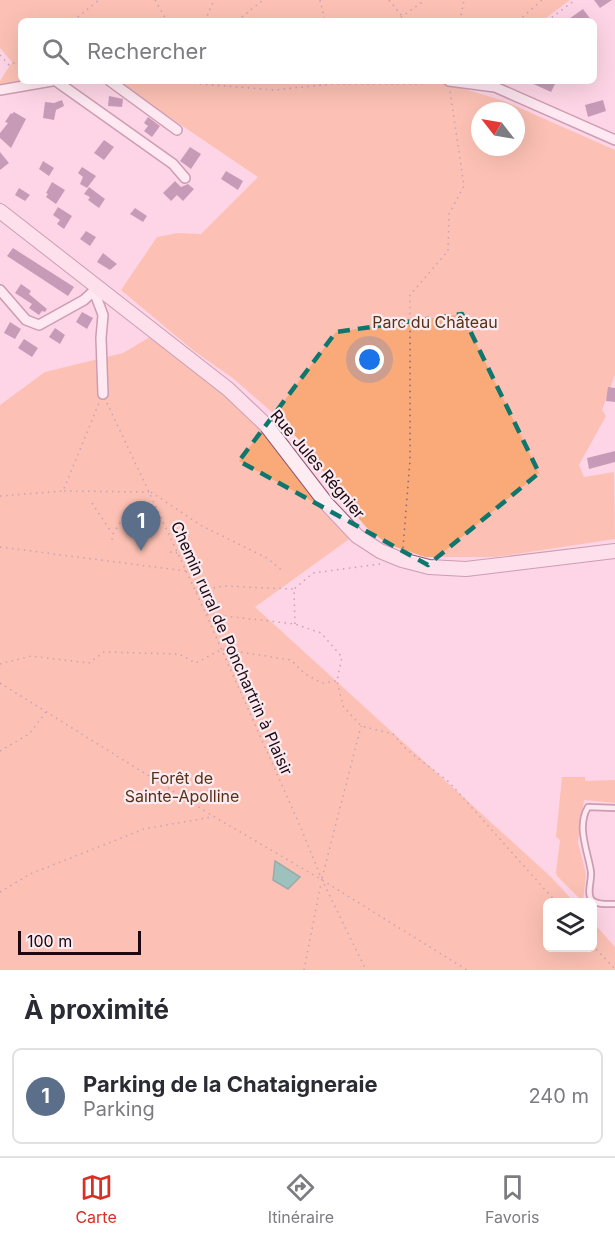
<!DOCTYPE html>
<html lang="fr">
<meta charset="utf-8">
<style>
:root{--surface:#fff;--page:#f7f7f7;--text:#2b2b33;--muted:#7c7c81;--line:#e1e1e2;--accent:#d93025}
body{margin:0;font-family:Inter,sans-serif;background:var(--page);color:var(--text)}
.controls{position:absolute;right:18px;bottom:18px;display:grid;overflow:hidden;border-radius:9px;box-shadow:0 6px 24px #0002}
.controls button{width:54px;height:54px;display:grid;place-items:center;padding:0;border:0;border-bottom:2px solid var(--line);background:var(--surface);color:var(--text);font:30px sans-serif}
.compass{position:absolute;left:471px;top:102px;width:54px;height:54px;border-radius:50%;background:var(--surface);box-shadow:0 6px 24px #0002;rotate:301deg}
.scale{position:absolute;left:18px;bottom:15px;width:123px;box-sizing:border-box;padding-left:6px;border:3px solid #1d0712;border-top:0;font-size:16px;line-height:21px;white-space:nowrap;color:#1d0712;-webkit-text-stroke:4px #f9ebf0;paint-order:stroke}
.you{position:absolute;left:370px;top:360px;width:21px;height:21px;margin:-15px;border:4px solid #fff;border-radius:50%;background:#1a73e8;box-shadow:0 0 0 9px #1a73e833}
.badge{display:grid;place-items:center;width:39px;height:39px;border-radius:50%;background:var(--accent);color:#fff;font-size:20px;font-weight:700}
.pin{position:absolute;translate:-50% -50px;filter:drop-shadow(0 2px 3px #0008)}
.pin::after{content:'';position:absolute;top:32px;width:21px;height:18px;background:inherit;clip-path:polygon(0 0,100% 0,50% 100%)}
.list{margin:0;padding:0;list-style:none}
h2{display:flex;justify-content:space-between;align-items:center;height:78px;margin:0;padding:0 24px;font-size:26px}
h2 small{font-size:20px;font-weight:400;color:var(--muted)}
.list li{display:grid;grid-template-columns:39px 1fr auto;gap:18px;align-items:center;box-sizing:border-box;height:96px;margin:0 12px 12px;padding:0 12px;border:2px solid var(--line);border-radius:9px}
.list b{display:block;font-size:22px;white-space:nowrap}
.list p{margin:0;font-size:20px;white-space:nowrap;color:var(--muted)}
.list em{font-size:20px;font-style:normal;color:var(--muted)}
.icon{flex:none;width:33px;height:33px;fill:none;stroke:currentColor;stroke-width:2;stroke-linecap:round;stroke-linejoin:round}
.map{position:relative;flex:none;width:615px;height:970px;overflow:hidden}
.search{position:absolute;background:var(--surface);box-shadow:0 6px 24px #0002;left:18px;right:18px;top:18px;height:66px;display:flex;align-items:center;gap:15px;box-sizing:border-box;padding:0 21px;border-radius:9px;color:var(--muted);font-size:22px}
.sheet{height:186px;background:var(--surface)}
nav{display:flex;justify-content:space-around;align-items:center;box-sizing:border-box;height:84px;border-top:2px solid var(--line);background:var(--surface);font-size:16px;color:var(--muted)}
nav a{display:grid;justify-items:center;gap:3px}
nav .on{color:var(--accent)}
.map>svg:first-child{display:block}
.green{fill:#faa979;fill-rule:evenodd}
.water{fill:#29a989;stroke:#257865;stroke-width:1.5}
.building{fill:#85567f}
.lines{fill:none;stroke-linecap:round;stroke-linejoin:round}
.lane-casing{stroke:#935874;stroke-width:8}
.street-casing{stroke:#935874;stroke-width:12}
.secondary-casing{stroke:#935874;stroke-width:16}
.path{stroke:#866775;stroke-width:1.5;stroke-dasharray:1.5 4.5;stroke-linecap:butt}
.lane{stroke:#fff;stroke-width:4.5}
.street{stroke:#fff;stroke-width:9}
.secondary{stroke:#fdedf3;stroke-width:14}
.marked{fill:none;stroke:#0f766e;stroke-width:4.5;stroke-dasharray:12 8;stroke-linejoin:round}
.labels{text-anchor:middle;stroke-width:4.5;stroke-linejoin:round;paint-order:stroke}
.park-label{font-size:16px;fill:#5a3116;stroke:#f9ebf0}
.street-label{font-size:16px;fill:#1d0712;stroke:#f9ebf0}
</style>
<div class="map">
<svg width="615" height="970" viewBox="0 0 615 970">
<rect width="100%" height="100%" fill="#fed5e6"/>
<g class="green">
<polygon points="0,0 570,0 542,21 21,21 21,81 36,81 0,88 0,81 12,62 0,48"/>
<path d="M116 81H438L504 101 615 150V375L602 410 606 416 579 465 584 477 614 472 615 539 496 557H425L387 544 366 527 342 498 306 447 276 416 234 379 194 351 121 290 157 237 178 233 201 234 258 177ZM480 111H516V147H480Z"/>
<polygon points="150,337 238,401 359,532 255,607 552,878 574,902 548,902 548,948 592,948 593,922 615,947 615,970 0,970 0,405 45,372 123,353"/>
<polygon points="562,777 585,777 585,781 615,780 615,803 584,800 578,842 586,874 583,902 557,876 556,872 560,840 556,837"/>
</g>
<polygon class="water" points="275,861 300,877 288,889 273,880"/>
<g class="building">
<polygon points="594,0 612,0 600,8"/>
<polygon points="583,9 592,21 566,21"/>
<polygon points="527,81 548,81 555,84 551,92"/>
<polygon points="109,96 123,99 122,107 108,106"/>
<polygon points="62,100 64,106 56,110 54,120 43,118 45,102 54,103"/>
<polygon points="603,100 606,111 588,117 585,105"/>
<polygon points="14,112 26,119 11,148 0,138 0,133 8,123 5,122 11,113 12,114"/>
<polygon points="148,117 160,126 152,137 144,131 148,126 144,123"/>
<polygon points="104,140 114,147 104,160 94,153"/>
<polygon points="190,147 201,154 191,169 180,161"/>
<polygon points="0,152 9,163 0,170"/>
<polygon points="43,161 54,168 49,176 39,169"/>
<polygon points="82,167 96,176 87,188 80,184 83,177 78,173"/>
<polygon points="226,171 243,181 238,190 221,179"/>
<polygon points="175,181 181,187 188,184 194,189 183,201 177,195 171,201 163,193"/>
<polygon points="52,182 65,190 56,204 46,197 48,194 46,193"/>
<polygon points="89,187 105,199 99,208 88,200 90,197 84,194"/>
<polygon points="19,188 30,195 25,201 15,195"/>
<polygon points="58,207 72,216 64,229 57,224 60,220 53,215"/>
<polygon points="135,208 147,216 143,222 130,214"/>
<polygon points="86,231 96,237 90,246 80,239"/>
<polygon points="13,248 74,287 68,296 7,256"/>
<polygon points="103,253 117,264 110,270 97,262"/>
<polygon points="21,284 31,291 29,294 47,309 45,312 42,311 39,315 29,308 32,304 15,293"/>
<polygon points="82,312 93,318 87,329 76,322"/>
<polygon points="10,322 21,329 15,339 4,333"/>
<polygon points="55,328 65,335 60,344 49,337"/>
<polygon points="24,339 38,348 32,357 18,348"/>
<polygon points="608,387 615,388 615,402 606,401"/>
<polygon points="615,451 615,462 589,469 587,458"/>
</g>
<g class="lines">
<defs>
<path id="lane" d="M615 808 588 807C576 827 588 851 591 872 592 880 586 894 592 900 597 905 608 904 615 904"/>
<g id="street">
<polyline points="56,81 173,164 185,178"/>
<polyline points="110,81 177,130"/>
<polyline points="449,81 495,87 615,140"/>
<polyline points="0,90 52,81"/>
<polyline points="0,290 26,320 39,325 84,300 98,287"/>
<polyline points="94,291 103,315 101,338 103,394"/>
</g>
<polyline id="secondary" points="0,211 228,389 266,425 326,503 357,536 380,551 402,560 429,567 466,569 615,551"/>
</defs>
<use href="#lane" class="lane-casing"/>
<use href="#street" class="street-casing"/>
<use href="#secondary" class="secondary-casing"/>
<g class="path">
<polyline points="155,0 167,21"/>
<polyline points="320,0 325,21"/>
<polyline points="389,0 406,21"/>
<polyline points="73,21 99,0"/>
<polyline points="205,21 214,0"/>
<polyline points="237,21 263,0"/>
<polyline points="396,21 425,0"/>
<polyline points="460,21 464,0"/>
<polyline points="518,21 542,0"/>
<polyline points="547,21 575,0"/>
<polyline points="0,55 9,65 21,60"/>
<polyline points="164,81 274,90 332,84 419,84 441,82"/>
<polyline points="107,403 196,592 301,828 322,880 366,970"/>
<polyline points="64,491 149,492"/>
<polyline points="151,492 202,526 267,558 284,572"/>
<polyline points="0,496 63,491 99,403"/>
<polyline points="92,503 112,533"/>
<polyline points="112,540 113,534 127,512 156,507"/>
<polyline points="0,547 186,571"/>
<polyline points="403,548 410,460 410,295 448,251 449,214 464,186 450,91"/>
<polyline points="170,552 177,553"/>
<polyline points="196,592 223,586 293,589"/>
<polyline points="207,614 295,624 321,633 342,657 337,681 343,706 361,726 393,734 406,749 449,782 556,902"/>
<polyline points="295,624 294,589 313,573 380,564"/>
<polyline points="0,664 31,656 89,663 104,652 179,654 196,663 222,649 291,660 305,674 322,683 336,681"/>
<polyline points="0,683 213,816 322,880 467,970"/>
<polyline points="0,751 29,734 46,712"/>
<polyline points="322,878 361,726"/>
<polyline points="0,892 30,874 144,829 212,817"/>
<polyline points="592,945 615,969"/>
<polyline points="304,970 321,883"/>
</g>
<use href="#lane" class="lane"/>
<use href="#street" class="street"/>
<use href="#secondary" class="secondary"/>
</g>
<path d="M0 0H615V970H0ZM462 314 539 473 428 565 239 461 336 332Z" fill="#fed5e6" fill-opacity=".55" fill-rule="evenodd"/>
<path class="marked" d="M462 314 539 473 428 565 239 461 336 332Z"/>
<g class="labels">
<g class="park-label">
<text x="435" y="328">Parc du Château</text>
<text x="182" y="784">Forêt de<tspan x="182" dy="18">Sainte-Apolline</tspan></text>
</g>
<g class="street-label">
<text transform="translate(318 464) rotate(50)" y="6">Rue Jules Régnier</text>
<text transform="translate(232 648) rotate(66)" y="6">Chemin rural de Ponchartrin à Plaisir</text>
</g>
</g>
</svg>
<div class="controls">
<button><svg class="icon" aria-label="layers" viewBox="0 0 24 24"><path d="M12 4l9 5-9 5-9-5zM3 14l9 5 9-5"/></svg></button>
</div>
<svg class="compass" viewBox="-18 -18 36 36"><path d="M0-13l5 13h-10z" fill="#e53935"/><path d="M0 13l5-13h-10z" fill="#7c7c81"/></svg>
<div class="scale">100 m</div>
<div class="you"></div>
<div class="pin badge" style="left:141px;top:551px;background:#5c6f8a">1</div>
<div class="search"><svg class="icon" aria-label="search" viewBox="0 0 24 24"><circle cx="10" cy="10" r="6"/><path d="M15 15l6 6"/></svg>Rechercher</div>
</div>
<section class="sheet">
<h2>À proximité<small></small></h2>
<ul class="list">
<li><span class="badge" style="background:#5c6f8a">1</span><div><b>Parking de la Chataigneraie</b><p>Parking</p></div><em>240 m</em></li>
</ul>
</section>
<nav>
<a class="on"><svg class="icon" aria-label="map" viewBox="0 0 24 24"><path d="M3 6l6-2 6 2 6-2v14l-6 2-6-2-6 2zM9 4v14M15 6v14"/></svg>Carte</a>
<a><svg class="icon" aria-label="directions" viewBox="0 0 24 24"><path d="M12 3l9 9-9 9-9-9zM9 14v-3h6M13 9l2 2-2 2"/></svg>Itinéraire</a>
<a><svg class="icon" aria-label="saved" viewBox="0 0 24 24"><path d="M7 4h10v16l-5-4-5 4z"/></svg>Favoris</a>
</nav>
